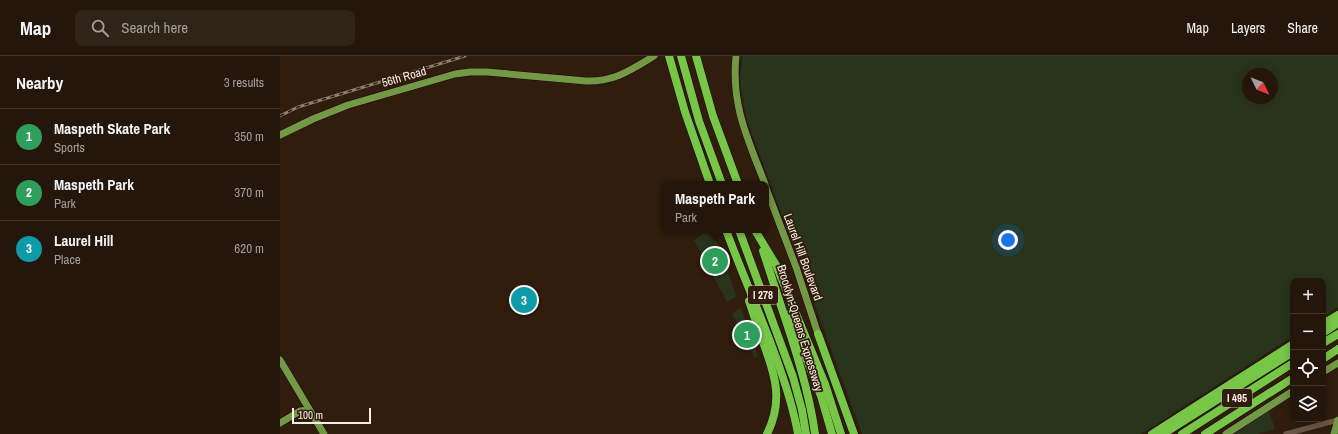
<!DOCTYPE html>
<meta charset="utf-8">
<style>
:root{--surface:#24160a;--page:#302318;--text:#f1f3f6;--muted:#a39f9c;--line:#41352b;--accent:#7c3aed}
body{margin:0;font-family:"Archivo Narrow",sans-serif;background:var(--page);color:var(--text)}
.controls{position:absolute;right:12px;bottom:12px;display:grid;overflow:hidden;border-radius:8px;box-shadow:0 2px 10px #0003}
.controls button{width:36px;height:36px;display:grid;place-items:center;padding:0;border:0;border-bottom:1px solid var(--line);background:var(--surface);color:var(--text);font:20px sans-serif}
.compass{position:absolute;left:962px;top:12px;width:36px;height:36px;border-radius:50%;background:var(--surface);box-shadow:0 2px 10px #0003;rotate:133deg}
.scale{position:absolute;left:12px;bottom:10px;width:79px;box-sizing:border-box;padding-left:4px;border:2px solid #fceee4;border-top:0;font-size:11px;line-height:14px;white-space:nowrap;color:#fceee4;-webkit-text-stroke:3px #301d0d;paint-order:stroke}
.you{position:absolute;left:728px;top:184px;width:14px;height:14px;margin:-10px;border:3px solid #fff;border-radius:50%;background:#1a73e8;box-shadow:0 0 0 6px #1a73e833}
.badge{display:grid;place-items:center;width:26px;height:26px;border-radius:50%;background:var(--accent);color:#fff;font-size:13px;font-weight:700}
.pin{position:absolute;translate:-50% -50%;border:2px solid #fff;box-shadow:0 1px 4px #0006}
.popup{position:absolute;left:381px;top:125px;width:108px;height:52px;box-sizing:border-box;display:grid;place-content:center;border-radius:8px;background:var(--surface);filter:drop-shadow(0 1px 3px #0005);font-size:13px;white-space:nowrap;color:var(--muted)}
.popup b{font-size:15px;color:var(--text)}
.popup::after{content:'';position:absolute;left:50%;top:100%;margin-left:-8px;border:8px solid transparent;border-top-color:var(--surface)}
.list{margin:0;padding:0;list-style:none}
h2{display:flex;justify-content:space-between;align-items:center;height:52px;margin:0;padding:0 16px;font-size:17px}
h2 small{font-size:13px;font-weight:400;color:var(--muted)}
.list li{display:grid;grid-template-columns:26px 1fr auto;gap:12px;align-items:center;box-sizing:border-box;height:56px;padding:0 16px;border-top:1px solid var(--line)}
.list b{display:block;font-size:15px;white-space:nowrap}
.list p{margin:0;font-size:13px;white-space:nowrap;color:var(--muted)}
.list em{font-size:13px;font-style:normal;color:var(--muted)}
.icon{flex:none;width:22px;height:22px;fill:none;stroke:currentColor;stroke-width:2;stroke-linecap:round;stroke-linejoin:round}
.map{position:relative;flex:none;width:1058px;height:378px;overflow:hidden}
header{display:flex;align-items:center;gap:24px;box-sizing:border-box;height:56px;padding:0 20px;background:var(--surface);border-bottom:1px solid var(--line)}
header strong{font-size:19px}
nav{display:flex;gap:22px;margin-inline-start:auto;font-size:14px}
.search{width:280px;height:36px;background:var(--page);display:flex;align-items:center;gap:10px;box-sizing:border-box;padding:0 14px;border-radius:8px;color:var(--muted);font-size:15px}
main{display:flex}
aside{flex:1;background:var(--surface)}
.map>svg:first-child{display:block}
.green{fill:#29341c;fill-rule:evenodd}
.lines{fill:none;stroke-linecap:round;stroke-linejoin:round}
.minor-casing{stroke:#170600;stroke-width:6}
.major-casing{stroke:#170600;stroke-width:8}
.highway-casing{stroke:#170600;stroke-width:9}
.minor{stroke:#6c5544;stroke-width:5.5}
.major{stroke:#739946;stroke-width:7}
.highway{stroke:#77c648;stroke-width:8}
.rail-casing{stroke:#8d7d6f;stroke-width:3}
.rail{stroke:#301d0d;stroke-width:1.5;stroke-dasharray:4.5;stroke-linecap:butt}
.labels{text-anchor:middle;stroke-width:3.5;stroke-linejoin:round;paint-order:stroke}
.shield{fill:#301d0d;stroke:#bfafa4;stroke-width:1}
.shield-label{font-size:11px;font-weight:bold;fill:#fceee4}
.street-label{font-size:12px;fill:#fceee4;stroke:#301d0d}
</style>
<header>
<strong>Map</strong>
<div class="search"><svg class="icon" aria-label="search" viewBox="0 0 24 24"><circle cx="10" cy="10" r="6"/><path d="M15 15l6 6"/></svg>Search here</div>
<nav><a>Map</a><a>Layers</a><a>Share</a></nav>
</header>
<main>
<aside>
<h2>Nearby<small>3 results</small></h2>
<ul class="list">
<li><span class="badge" style="background:#2e9e5b">1</span><div><b>Maspeth Skate Park</b><p>Sports</p></div><em>350 m</em></li>
<li><span class="badge" style="background:#2e9e5b">2</span><div><b>Maspeth Park</b><p>Park</p></div><em>370 m</em></li>
<li><span class="badge" style="background:#0f9aa8">3</span><div><b>Laurel Hill</b><p>Place</p></div><em>620 m</em></li>
</ul>
</aside>
<div class="map">
<svg width="1058" height="378" viewBox="0 0 1058 378">
<rect width="100%" height="100%" fill="#301d0d"/>
<g class="green">
<path d="M462 0H1058V251L1043 261V225H1013V280L861 378H582L466 61 460 26ZM968 18H992V42H968Z"/>
<polygon points="430,174 440,192 449,217 448,218 452,225 451,226 457,240 447,246 414,184"/>
<polygon points="461,252 478,300 475,302 452,258"/>
<polygon points="988,353 995,373 978,378 952,378"/>
</g>
<g class="lines">
<defs>
<polyline id="minor" points="1006,378 1058,364"/>
<g id="major">
<path d="M456 0C451 50 468 83 485 128"/>
<path d="M0 79 33 63 68 49 175 18 190 16H207L306 25C334 26 351 14 374 0"/>
<polyline points="486,132 516,211 538,278"/>
<polyline points="0,304 44,378"/>
<polyline points="1043,316 1058,307"/>
<polyline points="0,367 20,355 29,354"/>
<polyline points="946,378 1013,335"/>
<polyline points="1054,378 1058,364"/>
</g>
<g id="highway">
<polyline points="389,0 405,56 430,128"/>
<polyline points="401,0 419,65 442,128"/>
<polyline points="416,0 433,60 458,128"/>
<path d="M446 174C461 215 479 255 494 296 504 323 513 350 518 378"/>
<polyline points="459,174 513,321 522,354 526,378"/>
<polyline points="476,176 496,209 545,328 561,378"/>
<path d="M483 195C491 219 499 243 507 268 519 304 530 340 535 378"/>
<path d="M469 245C474 260 479 275 484 289 496 321 503 346 487 378"/>
<polyline points="509,258 541,340 552,378"/>
<polyline points="1043,268 1058,259"/>
<polyline points="1043,277 1058,267"/>
<polyline points="538,278 574,378"/>
<polyline points="1043,287 1058,278"/>
<polyline points="1043,303 1058,293"/>
<polyline points="872,378 1013,288"/>
<polyline points="883,378 1013,296"/>
<polyline points="902,378 1013,307"/>
<polyline points="925,378 1013,322"/>
</g>
</defs>
<use href="#minor" class="minor-casing"/>
<use href="#major" class="major-casing"/>
<use href="#highway" class="highway-casing"/>
<use href="#minor" class="minor"/>
<use href="#major" class="major"/>
<use href="#highway" class="highway"/>
<defs>
<polyline id="rail" points="0,60 18,51 185,0"/>
</defs>
<use href="#rail" class="rail-casing"/>
<use href="#rail" class="rail"/>
</g>
<g class="labels">
<g class="shield">
<rect x="468" y="230" width="30" height="18" rx="3"/>
<rect x="942" y="333" width="30" height="18" rx="3"/>
</g>
<g class="shield-label">
<text x="483" y="243">I 278</text>
<text x="957" y="346">I 495</text>
</g>
<g class="street-label">
<text transform="translate(124 21) rotate(-16)" y="4">56th Road</text>
<text transform="translate(523 201) rotate(70)" y="4">Laurel Hill Boulevard</text>
<text transform="translate(520 272) rotate(73)" y="4">Brooklyn-Queens Expressway</text>
</g>
</g>
</svg>
<div class="controls">
<button>+</button>
<button>−</button>
<button><svg class="icon" aria-label="locate" viewBox="0 0 24 24"><circle cx="12" cy="12" r="6"/><path d="M12 2v4M12 18v4M2 12h4M18 12h4"/></svg></button>
<button><svg class="icon" aria-label="layers" viewBox="0 0 24 24"><path d="M12 4l9 5-9 5-9-5zM3 14l9 5 9-5"/></svg></button>
</div>
<svg class="compass" viewBox="-18 -18 36 36"><path d="M0-13l5 13h-10z" fill="#e53935"/><path d="M0 13l5-13h-10z" fill="#a39f9c"/></svg>
<div class="scale">100 m</div>
<div class="you"></div>
<div class="pin badge" style="left:467px;top:279px;background:#2e9e5b">1</div>
<div class="pin badge" style="left:435px;top:205px;background:#2e9e5b">2</div>
<div class="popup"><b>Maspeth Park</b>Park</div>
<div class="pin badge" style="left:244px;top:244px;background:#0f9aa8">3</div>
</div>
</main>
